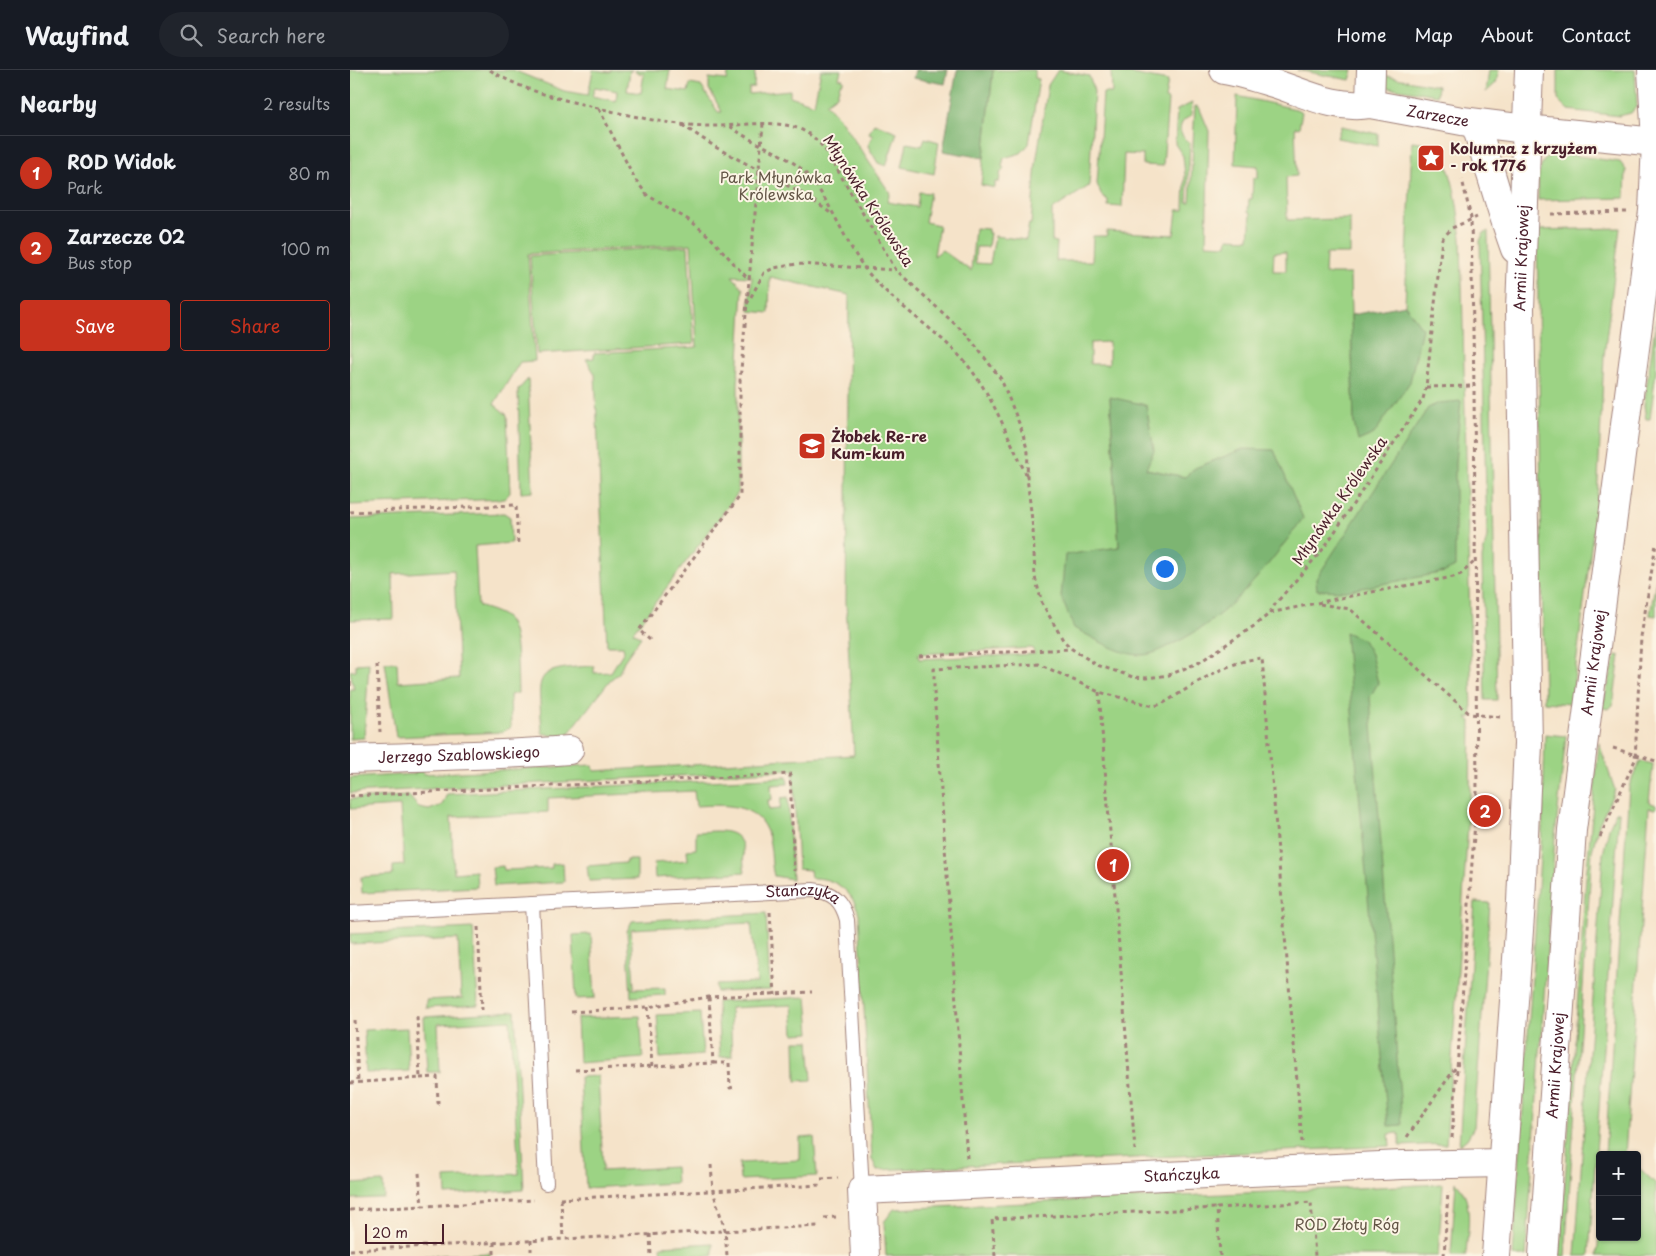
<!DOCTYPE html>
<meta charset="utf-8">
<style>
:root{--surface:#171b24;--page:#20242c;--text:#f1f3f6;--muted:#9ea1a6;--line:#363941;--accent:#c8321e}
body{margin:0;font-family:"Playpen Sans",sans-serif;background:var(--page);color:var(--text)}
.controls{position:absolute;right:15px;bottom:15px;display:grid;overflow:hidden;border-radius:5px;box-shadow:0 1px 4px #0004}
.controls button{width:45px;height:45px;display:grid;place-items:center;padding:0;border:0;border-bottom:1px solid var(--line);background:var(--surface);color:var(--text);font:25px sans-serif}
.scale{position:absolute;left:15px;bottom:12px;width:79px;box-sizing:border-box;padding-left:5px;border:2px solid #4a1f2b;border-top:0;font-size:14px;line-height:18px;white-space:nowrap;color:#4a1f2b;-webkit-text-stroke:4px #fcf5e5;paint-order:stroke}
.you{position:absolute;left:814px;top:498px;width:18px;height:18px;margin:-12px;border:4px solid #fff;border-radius:50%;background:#1a73e8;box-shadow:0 0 0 8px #1a73e833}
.badge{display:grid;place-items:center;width:32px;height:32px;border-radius:50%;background:var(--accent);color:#fff;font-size:16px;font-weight:700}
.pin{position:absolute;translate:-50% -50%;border:2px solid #fff;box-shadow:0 1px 5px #0006}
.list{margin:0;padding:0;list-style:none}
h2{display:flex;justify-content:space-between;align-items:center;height:65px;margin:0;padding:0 20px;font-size:21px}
h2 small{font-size:16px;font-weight:400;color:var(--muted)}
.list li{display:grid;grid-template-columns:32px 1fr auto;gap:15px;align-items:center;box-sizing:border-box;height:75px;padding:0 20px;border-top:1px solid var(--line)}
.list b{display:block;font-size:19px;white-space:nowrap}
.list p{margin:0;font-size:16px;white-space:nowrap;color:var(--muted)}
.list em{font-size:16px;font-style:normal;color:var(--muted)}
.actions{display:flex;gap:10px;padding:15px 20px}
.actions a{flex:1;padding:11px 0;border:1px solid var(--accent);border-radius:5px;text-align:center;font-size:18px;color:var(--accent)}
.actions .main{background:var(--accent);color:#fff}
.icon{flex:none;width:28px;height:28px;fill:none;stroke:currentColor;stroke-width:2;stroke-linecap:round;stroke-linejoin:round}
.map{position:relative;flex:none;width:1306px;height:1186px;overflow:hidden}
header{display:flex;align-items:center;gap:30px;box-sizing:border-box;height:70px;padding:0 25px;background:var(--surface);border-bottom:1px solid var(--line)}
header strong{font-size:24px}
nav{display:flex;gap:28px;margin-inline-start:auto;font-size:18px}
.search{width:350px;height:45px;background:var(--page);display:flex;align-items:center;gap:12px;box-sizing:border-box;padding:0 18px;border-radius:28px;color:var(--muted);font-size:19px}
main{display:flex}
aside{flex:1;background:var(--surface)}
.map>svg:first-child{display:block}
.green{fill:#9cd384;stroke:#737958;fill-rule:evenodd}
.forest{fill:#7db572;stroke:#646a4e}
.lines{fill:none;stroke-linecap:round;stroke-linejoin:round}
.service-casing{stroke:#a0817a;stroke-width:16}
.minor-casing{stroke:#a0817a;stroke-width:30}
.tertiary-casing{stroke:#a0817a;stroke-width:30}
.secondary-casing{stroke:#a0817a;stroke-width:30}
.path{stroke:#a0817a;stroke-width:3;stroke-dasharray:4 4;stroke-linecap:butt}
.service{stroke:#fff;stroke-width:14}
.minor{stroke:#fff;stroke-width:28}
.tertiary{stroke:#fff;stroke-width:28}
.secondary{stroke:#fff;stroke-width:28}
.labels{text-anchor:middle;stroke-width:4;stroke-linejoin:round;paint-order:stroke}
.street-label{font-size:15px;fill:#4a1f2b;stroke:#fcf5e5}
.poi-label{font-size:15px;font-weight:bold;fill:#4a1f2b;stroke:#fcf5e5;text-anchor:start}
.park-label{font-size:15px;fill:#635546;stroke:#fcf5e5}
</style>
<header>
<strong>Wayfind</strong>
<div class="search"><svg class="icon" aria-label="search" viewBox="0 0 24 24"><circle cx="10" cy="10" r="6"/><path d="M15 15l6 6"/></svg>Search here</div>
<nav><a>Home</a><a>Map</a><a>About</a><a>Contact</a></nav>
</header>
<main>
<aside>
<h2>Nearby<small>2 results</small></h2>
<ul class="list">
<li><span class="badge">1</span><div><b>ROD Widok</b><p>Park</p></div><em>80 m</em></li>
<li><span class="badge">2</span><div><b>Zarzecze 02</b><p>Bus stop</p></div><em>100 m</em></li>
</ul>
<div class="actions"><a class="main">Save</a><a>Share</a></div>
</aside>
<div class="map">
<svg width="1306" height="1186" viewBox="0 0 1306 1186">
<rect width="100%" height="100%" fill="#fcf5e5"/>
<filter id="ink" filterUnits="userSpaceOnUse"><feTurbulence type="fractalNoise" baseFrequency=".02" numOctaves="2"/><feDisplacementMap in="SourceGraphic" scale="10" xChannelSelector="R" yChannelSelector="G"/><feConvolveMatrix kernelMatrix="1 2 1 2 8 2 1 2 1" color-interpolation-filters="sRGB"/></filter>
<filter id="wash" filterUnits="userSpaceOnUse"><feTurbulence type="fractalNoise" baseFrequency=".0096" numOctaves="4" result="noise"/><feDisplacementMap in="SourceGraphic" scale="20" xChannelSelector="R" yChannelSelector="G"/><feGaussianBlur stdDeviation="1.12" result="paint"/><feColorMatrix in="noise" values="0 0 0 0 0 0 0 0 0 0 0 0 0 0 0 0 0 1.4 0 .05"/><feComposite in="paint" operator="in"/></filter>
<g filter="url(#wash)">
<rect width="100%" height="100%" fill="#f5e3c9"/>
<g class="green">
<path d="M0 0H163L214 21 238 25 243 0 260 2 261 0H283L280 1 277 21 291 23 294 4 285 2 286 0H320L317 19 338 22 340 14 351 16 368 42H372L359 19V8L377 10 379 0H405L404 17 399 18V24L440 20V26L464 34 471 0H491L489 8 493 9V12L490 14 487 25 476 33 492 52 540 123 537 132 567 137 569 122 580 123 575 152 589 155 584 186 592 180 621 201 625 158 638 159V163H640L638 177H626L625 193 640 194 645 166 676 170 679 154H681L686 93 698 15 708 0 739 6 744 21 739 116 702 140V171L707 172 706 191H742L743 166H757V161L824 165 827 140H834L835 105 833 86 825 74 827 40 842 33 841 46C827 52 827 65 840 73L837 132H840L845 36 849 37 859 61 856 174 877 175 878 168 899 169 901 143 898 142 899 129H902L903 108H908V96L885 94 887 26 946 39 952 42 949 58 945 57 947 106 936 107 937 150 1000 149V184H976L975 204H1000L1004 353 1033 312 1055 235 1062 71C1071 72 1081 73 1087 79 1104 96 1109 146 1111 169L1122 647 1117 648 1121 651 1120 726 1096 1074 1050 1076 1049 1063 1039 1064 1040 1076 527 1100 522 1089 509 844C503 821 484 807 461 808L460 800 448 799 443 700 0 723V708L65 704V702L73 701V704L243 695 244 701 504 685 496 532 499 225 420 207 419 243 399 241 402 207 382 206 393 218 388 308V423L283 562 291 567 274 591 269 603 260 610 219 663 209 667 192 663C189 604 179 599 244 596V603L261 602 274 581 273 576H257L245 304 236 289 244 288V283L347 277 341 174 178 184 185 291 170 292 144 334 157 345 160 423 154 429 0 435ZM245 17 267 21 266 31 242 26ZM936 182V201H923L924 183ZM759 272V294H740V273ZM760 327 796 399 835 407 845 398 737 539 715 486 769 477ZM682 578 685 584 569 589 568 584Z"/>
<polygon points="643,0 685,0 685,8 689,9 679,74 671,83 654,88 652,96 654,99 651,101 649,112 645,112 645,118 631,115"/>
<polygon points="761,0 818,11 815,29 818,30 813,96 793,95 793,85 774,84 772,137 758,136 758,130 752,126 747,114 753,23 762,23"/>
<polygon points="947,0 1003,0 1000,10"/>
<polygon points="1139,0 1149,0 1146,13 1136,22"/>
<polygon points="1208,0 1285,0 1287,36 1281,43 1269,46 1218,40 1208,30"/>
<polygon points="1031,5 1088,16 1087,25 1035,17"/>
<polygon points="524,53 547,62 536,96 528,93 518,76 523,65 519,63"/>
<polygon points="991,56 1028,64 1028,76 987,68"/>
<polygon points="575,68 589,72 584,104 552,97 557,73 572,76"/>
<path d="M1207 83 1270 92 1276 100 1275 128 1188 130C1189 114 1185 86 1207 83Z"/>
<polygon points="1270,158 1254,286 1247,431 1221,634 1194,632 1187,160"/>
<polygon points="1138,161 1147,630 1135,630 1132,488 1137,467 1130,171 1133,164"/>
<polygon points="338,176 344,274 187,284 180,186"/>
<polygon points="1306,249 1306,301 1300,349 1296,349 1294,335"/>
<polygon points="178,309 183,422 171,423 168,320"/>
<path d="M154 443 160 447 161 473 125 476 128 536C136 539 149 542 156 548 169 559 167 606 168 623L160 625 161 657 153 662 46 667 35 592H47L48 612 109 608 104 500 43 504 44 549 0 550V449Z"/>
<polygon points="1306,509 1306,546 1300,545"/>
<polygon points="1266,585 1270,586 1263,635 1259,639 1252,638"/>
<polygon points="19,593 14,668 0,669 0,619 4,619 0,601 6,600 6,594"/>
<polygon points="1195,664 1216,666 1205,767 1176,1186 1163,1186 1193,744"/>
<polygon points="1249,673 1265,720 1249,754 1242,781 1215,1186 1210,1186 1236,808"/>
<polygon points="1290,691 1303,694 1299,732 1306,735 1306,739 1299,738 1275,1085 1255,1085 1279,716"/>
<path d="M437 707 438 714 421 715 422 730H418L419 740 430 739 431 728 438 727 442 809 424 806C421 796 422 785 420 774 414 733 378 734 346 736L344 721 198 728V742L101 747 104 803 126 801 127 817 12 823 11 807 43 805V796L54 795 50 736 0 739V729L59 726 69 738 79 740 92 735 97 724Z"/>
<polygon points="1266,742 1269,742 1239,1186 1225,1186 1253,784 1259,758"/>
<path d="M346 762C363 762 389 755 393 779 394 787 393 796 395 802L305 808 304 793 338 790 337 780 346 779Z"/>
<polygon points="276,790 287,790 287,809 239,811 237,796 276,793"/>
<polygon points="213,793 214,812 144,816 142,797 153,796 154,800 202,798 202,794"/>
<polygon points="1125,832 1140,833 1124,1057 1117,1069 1109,1075"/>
<polygon points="416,843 420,920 367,922 366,915 407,913 401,853 281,859 284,917 282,919 315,918 315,925 281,927 277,861 282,851"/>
<polygon points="123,858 128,935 76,938 76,930 113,928 111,926 108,869 0,874 0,864"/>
<polygon points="241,864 245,928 226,929 223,865"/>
<polygon points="457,927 460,963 444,964 442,935 380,938 382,986 370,987 367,932"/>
<polygon points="165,941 174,1120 96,1125 95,1108 169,1104 160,950 88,954 90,1002 77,1002 74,947"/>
<polygon points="350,943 353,985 310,988 307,945"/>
<polygon points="290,946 293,988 229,993 227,948"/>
<polygon points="57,958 59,1001 16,1003 14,960"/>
<polygon points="445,971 459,971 462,1010 446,1011"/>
<polygon points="248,1006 253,1098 251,1101 325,1097 326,1113 236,1118 230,1007"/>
<polygon points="464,1067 467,1106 390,1110 389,1093 450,1090 450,1068"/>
<polygon points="1287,1096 1306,1114 1306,1186 1247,1186 1250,1152 1250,1167 1287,1167"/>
<polygon points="33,1112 34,1128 0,1129 0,1114"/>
<path d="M1106 1112C1125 1132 1117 1160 1116 1186H1101Z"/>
<polygon points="1093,1114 1088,1186 536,1186 534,1152 544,1139"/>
<polygon points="363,1173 363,1186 312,1186 311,1176"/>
<polygon points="140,1183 140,1186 74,1186"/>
</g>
<g class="forest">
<polygon points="565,0 598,0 595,14 563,8"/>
<polygon points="607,0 643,0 634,88 593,81"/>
<polygon points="1055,235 1072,258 1060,312 1024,364 1008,371 1004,353 1001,245"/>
<path d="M760 327 796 335 804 380 796 399 835 407 845 398 893 379 924 380 953 448C917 498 880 547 823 574 813 579 803 585 791 585 769 585 744 568 724 558L711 527 715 485 769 477Z"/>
<polygon points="1111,331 1105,392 1105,497 1095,502 996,521 967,520 966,509 1078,338 1089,333"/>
<polygon points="995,562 1013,570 1021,584 1028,613 1020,627 1052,1055 1038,1056"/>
</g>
</g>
<g filter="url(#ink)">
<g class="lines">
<defs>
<g id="service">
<polyline points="182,834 196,1113"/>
<path id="s1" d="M0 843 463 820C483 822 492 831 497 850L512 1120"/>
</g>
<g id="minor">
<path id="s2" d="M874 0C891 3 907 8 923 13 955 23 986 40 1020 34L1112 51 1176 59"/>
<polyline points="1020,34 1021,0"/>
<path id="s3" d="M0 689C73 686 146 686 219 680"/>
<path id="s4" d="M515 1186 512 1120 1052 1095 1152 1093"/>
</g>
<polyline id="tertiary" points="1176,59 1306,72"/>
<g id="secondary">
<path d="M1125 53C1139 95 1150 138 1165 179"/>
<path id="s5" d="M1146 1186 1171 832 1178 674 1170 239 1179 0"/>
<path id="s6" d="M1193 1186 1222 760 1303 141 1306 72 1302 0"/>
</g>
</defs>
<use href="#service" class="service-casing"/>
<use href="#minor" class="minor-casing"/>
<use href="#tertiary" class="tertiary-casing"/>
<use href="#secondary" class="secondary-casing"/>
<g class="path">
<path d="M140 0C171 20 209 29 244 37 282 46 318 55 357 56 384 57 413 50 440 56 457 60 467 69 477 82L546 200 618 266 651 309 671 358 678 382 677 407 683 459 685 507 692 533 713 570 722 579 747 595 783 607 796 608 819 605 850 592 904 556 919 544 926 533 974 478 1073 329 1076 317 1092 169 1102 158 1127 147"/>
<polyline points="249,39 285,109 297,125 342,152 360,167 398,209"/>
<polyline points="332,55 367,78 455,125 482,144"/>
<path d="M380 56C401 73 428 80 449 97 482 126 492 172 520 205 548 237 587 260 615 292 643 325 658 368 677 406"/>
<polyline points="1201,144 1277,142"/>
<polyline points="397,234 414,203 424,198 447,194 546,200"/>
<polyline points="1076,317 1124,316"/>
<polyline points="0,442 166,435 168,474"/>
<polyline points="970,534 1000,539 1120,644 1150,647"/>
<polyline points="920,543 990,528 1103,507 1111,504 1124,492"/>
<polyline points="300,570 289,560 390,426 390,311 413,54"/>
<polyline points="569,586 721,579"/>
<polyline points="27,595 30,662"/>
<polyline points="0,612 0,616"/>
<polyline points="749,622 785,1080"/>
<polyline points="1263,678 1306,691"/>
<polyline points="0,726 440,704 444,801"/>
<polyline points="1250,767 1285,690 1291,567 1306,474"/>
<polyline points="420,842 425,925"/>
<polyline points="128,857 132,940"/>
<polyline points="298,937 302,996"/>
<polyline points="221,942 298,937 359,927 462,922"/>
<polyline points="5,950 8,1012"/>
<polyline points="363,993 379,993 380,1018 384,1017"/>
<polyline points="225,1000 363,993 359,927"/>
<polyline points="70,1008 87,1007 88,1033 91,1033"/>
<polyline points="0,1013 70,1008 67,946"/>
<polyline points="1057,1067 1108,994"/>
<polyline points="1102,1068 1127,724 1124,316 1121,148 1112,109"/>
<path d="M617 1088 584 622V599L689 594 749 622 804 636 812 634C843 616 875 591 912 588L952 1072"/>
<polyline points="361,1095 363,1121 375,1160 377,1186"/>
<polyline points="69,1103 72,1136"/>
<polyline points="471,1109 488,1108"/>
<polyline points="210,1129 472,1115"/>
<polyline points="211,1129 213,1168"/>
<polyline points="0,1140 184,1130"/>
<polyline points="474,1148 486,1147"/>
<polyline points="300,1164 301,1186"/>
<polyline points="181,1170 181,1181"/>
<polyline points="144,1172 144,1186"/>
<polyline points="0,1180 469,1156"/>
<polyline points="645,1186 642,1149 867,1138"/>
<polyline points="870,1186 867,1138 961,1132 965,1186"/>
<polyline points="1094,1186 1098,1122"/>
</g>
<use href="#service" class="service"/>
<use href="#minor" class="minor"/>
<use href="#tertiary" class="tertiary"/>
<use href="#secondary" class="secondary"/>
</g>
</g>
<defs>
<symbol id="sight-square" viewBox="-11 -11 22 22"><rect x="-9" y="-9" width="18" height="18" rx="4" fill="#c8321e" stroke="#fcf5e5"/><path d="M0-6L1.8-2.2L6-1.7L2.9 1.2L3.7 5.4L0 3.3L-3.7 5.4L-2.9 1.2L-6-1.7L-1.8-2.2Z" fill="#fff"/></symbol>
<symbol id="school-square" viewBox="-11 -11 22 22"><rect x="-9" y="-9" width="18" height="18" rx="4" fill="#c8321e" stroke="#fcf5e5"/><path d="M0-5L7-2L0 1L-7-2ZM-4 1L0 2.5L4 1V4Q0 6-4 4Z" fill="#fff"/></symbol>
</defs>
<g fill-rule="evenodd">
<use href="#sight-square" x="1065" y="72" width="32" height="32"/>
<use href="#school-square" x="446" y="360" width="32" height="32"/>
</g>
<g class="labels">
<g class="street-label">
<text dy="5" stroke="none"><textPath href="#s2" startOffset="220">Zarzecze</textPath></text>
<text transform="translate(518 131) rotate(57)" y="5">Młynówka Królewska</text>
<text dy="5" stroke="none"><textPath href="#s5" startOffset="999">Armii Krajowej</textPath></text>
<text transform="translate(990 431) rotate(-55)" y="5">Młynówka Królewska</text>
<text dy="5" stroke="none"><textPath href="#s6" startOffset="596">Armii Krajowej</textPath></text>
<text dy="5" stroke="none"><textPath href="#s3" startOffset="109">Jerzego Szablowskiego</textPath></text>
<text dy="5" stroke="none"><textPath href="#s1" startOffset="454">Stańczyka</textPath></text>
<text dy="5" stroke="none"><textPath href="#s6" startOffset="191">Armii Krajowej</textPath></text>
<text dy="5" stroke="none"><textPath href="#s4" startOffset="386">Stańczyka</textPath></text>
</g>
<g class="poi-label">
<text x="1100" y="84">Kolumna z krzyżem<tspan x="1100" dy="17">- rok 1776</tspan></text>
<text x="481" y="372">Żłobek Re-re<tspan x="481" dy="17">Kum-kum</tspan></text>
</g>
<g class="park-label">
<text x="426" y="113">Park Młynówka<tspan x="426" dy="17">Królewska</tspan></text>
<text x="997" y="1160">ROD Złoty Róg</text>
</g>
</g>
</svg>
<div class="controls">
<button>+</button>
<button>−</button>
</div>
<div class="scale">20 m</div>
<div class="you"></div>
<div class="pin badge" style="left:763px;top:795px">1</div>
<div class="pin badge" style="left:1135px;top:741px">2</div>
</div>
</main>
